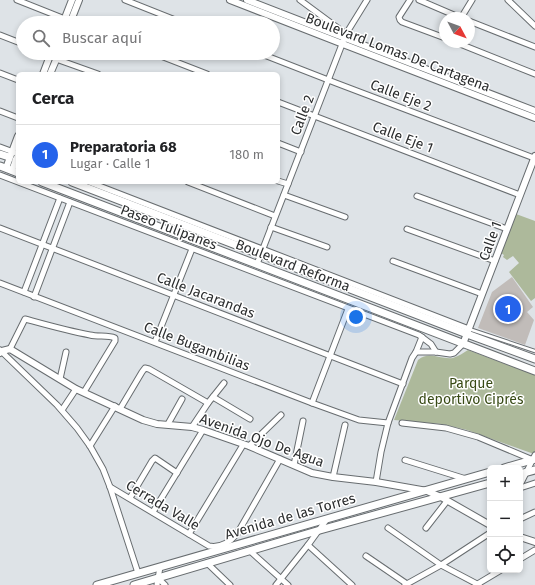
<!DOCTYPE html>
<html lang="es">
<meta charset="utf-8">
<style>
:root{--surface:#fff;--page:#f2f2f2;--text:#202124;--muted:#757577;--line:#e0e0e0;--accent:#2563eb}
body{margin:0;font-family:"Fira Sans",sans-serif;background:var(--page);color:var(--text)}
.controls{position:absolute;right:12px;bottom:12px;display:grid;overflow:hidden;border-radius:6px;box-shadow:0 2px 6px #0003}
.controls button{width:36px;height:36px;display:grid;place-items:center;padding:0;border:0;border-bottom:1px solid var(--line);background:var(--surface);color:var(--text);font:20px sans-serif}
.compass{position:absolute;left:439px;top:12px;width:36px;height:36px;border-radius:50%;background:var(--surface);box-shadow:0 2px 6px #0003;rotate:131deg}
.you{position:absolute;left:356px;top:317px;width:14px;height:14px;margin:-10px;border:3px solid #fff;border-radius:50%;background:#1a73e8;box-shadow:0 0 0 6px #1a73e833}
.badge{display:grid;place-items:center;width:26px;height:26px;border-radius:50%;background:var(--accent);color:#fff;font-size:13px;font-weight:700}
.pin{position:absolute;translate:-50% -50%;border:2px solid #fff;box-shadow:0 1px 4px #0006}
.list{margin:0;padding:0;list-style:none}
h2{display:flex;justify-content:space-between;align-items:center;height:52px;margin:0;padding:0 16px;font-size:17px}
h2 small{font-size:13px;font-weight:400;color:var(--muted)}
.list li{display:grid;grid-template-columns:26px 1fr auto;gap:12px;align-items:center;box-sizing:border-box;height:60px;padding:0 16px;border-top:1px solid var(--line)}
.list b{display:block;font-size:15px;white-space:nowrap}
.list p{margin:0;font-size:13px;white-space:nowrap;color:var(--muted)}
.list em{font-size:13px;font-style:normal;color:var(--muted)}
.icon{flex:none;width:22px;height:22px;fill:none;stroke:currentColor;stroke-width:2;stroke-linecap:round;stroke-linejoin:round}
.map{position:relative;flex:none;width:535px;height:585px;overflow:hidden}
.search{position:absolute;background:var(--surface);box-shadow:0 2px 6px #0003;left:16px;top:16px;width:264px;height:44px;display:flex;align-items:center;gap:10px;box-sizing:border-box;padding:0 14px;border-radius:22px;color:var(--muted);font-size:15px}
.panel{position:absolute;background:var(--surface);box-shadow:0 2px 6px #0003;left:16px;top:72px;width:264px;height:112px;border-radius:6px}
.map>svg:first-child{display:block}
.green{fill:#adb99b}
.building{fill:#c1bcb9}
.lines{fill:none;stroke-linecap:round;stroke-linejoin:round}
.service-casing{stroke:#686d70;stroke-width:4.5}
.minor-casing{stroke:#686d70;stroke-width:7}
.tertiary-casing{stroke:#686d70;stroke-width:8}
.secondary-casing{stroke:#686d70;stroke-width:9}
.service{stroke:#fff;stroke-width:2.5}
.minor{stroke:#fff;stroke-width:5}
.tertiary{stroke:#fff;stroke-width:6}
.secondary{stroke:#fff;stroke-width:7}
.labels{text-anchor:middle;stroke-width:3;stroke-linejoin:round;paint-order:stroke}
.street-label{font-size:14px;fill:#2c2e2f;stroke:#fff}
.park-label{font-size:14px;fill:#384a15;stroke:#fff}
</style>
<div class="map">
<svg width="535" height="585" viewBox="0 0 535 585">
<rect width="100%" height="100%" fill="#dee3e7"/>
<g class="green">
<polygon points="516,214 535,221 535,298 531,301 509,272 519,263 513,256 507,260 503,257 504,255 501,253"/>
<path d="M468 350 535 375V451L534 454 467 430 442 424 394 420 418 360C430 350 440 360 453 358 459 356 463 353 468 350Z"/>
</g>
<polygon class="building" points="512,277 533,307 527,312 534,320 525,345 478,328 492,292"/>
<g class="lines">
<defs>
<polyline id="service" points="469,329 535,351"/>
<g id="minor">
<polyline points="17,0 65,19"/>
<polyline points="125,0 183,23"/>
<polyline points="300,0 346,34"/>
<polyline points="410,0 399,17 400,20 402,22 445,38"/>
<polyline points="419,0 461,18"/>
<polyline points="508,0 535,26"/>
<polyline points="461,18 472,0"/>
<polyline points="469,21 535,47"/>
<polyline points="0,35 23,44"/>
<polyline points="455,42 535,74"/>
<polyline points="153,53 207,74"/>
<polyline points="259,53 336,83 534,158"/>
<polyline points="56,59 98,74"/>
<polyline points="0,73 18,80"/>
<polyline points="278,102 520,195"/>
<polyline points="0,111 18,118"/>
<polyline points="278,143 301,152"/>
<polyline points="0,147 16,153"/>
<polyline points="0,175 419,335 431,344 436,352"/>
<polyline points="278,181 288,184"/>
<polyline points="89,182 469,329"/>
<polyline points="188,182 275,216"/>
<polyline points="284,195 345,217"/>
<polyline points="417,196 507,229"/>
<polyline points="271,227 327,247"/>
<polyline points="0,228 403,384"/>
<polyline points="407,229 495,261"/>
<polyline points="393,261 482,294"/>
<polyline points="257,264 346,34 367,0"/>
<polyline points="0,283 312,403 359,420 388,423"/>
<polyline points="24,292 60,198"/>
<polyline points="34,297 70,202"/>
<polyline points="155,342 192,249"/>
<path d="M10 349 25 319C47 325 68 331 90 335 98 337 108 335 115 338V341L84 392"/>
<polyline points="0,350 57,405 77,428 90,446 103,469 110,487 138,573"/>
<polyline points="416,352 436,352 450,354 454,353 463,344"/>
<polyline points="60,379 66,352"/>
<polyline points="213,397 250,419"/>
<polyline points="312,403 348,309"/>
<polyline points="120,409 142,372 145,368 149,369 208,403"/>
<polyline points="62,410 76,389"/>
<polyline points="402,423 446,428 478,437 533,460"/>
<polyline points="168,424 182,399"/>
<polyline points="192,427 208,403 224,383"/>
<polyline points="90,446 115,406"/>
<polyline points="249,446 281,415"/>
<polyline points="405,460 466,479"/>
<polyline points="294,465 303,421"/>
<polyline points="333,477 345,425"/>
<polyline points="376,482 381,452 388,423 412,358 416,352 422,337"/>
<polyline points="520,485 535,455"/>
<path d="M110 487 209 546C220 548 229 543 237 534L280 459"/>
<polyline points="520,488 535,483"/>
<polyline points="130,498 152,461 155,458 177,473"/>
<polyline points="153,512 203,430"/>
<polyline points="520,519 535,512"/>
<polyline points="388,528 441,565 479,585"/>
<polyline points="426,528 447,501"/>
<polyline points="189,534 243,445"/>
<polyline points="308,545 352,585"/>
<polyline points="250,551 288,585"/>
<polyline points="366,556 407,584"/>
<polyline points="520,559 535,550"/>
<polyline points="207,563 230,585"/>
<polyline points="158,578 165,585"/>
<polyline points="157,585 160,567"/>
<polyline points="276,585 308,545 327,519"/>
<polyline points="405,585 441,565 490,533"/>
<polyline points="476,585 501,570"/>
</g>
<g id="tertiary">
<polyline points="230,0 348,46 535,118"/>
<polyline points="247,0 345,38 535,111"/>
<polyline points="63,23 72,0"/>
<polyline points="70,23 79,0"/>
<polyline points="43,74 51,53"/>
<polyline points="50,74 59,53"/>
<polyline points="6,168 18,136"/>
<polyline points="12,170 18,155"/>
<polyline points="463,344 535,156"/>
<polyline points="0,353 2,351 10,349 76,389 143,420 157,424 192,427 203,430 249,446 312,473 333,477 376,482 427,491 441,497 490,525"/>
<polyline points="520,537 535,542"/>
</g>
<g id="secondary">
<polyline points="0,154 9,157"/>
<polyline points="16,160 18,161"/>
<polyline points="0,166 18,173"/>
<polyline points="42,182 535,371"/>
<polyline points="72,182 467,334 535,359"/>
<polyline points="504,468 535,459"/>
<polyline points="520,474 535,470"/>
<polyline points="97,585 490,472"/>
<polyline points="134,585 320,530 490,483"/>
</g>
</defs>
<use href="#service" class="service-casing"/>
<use href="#minor" class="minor-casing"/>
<use href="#tertiary" class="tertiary-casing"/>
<use href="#secondary" class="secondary-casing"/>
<use href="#service" class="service"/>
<use href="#minor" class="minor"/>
<use href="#tertiary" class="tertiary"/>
<use href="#secondary" class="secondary"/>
</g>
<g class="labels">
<g class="street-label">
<text transform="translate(398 52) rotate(21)" y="5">Boulevard Lomas De Cartagena</text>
<text transform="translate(401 95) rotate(21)" y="5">Calle Eje 2</text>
<text transform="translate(302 115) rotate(-69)" y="5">Calle 2</text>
<text transform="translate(403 137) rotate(21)" y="5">Calle Eje 1</text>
<text transform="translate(169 227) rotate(21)" y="5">Paseo Tulipanes</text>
<text transform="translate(490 241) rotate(-70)" y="5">Calle 1</text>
<text transform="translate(293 265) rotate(21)" y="5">Boulevard Reforma</text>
<text transform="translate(206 295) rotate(21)" y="5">Calle Jacarandas</text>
<text transform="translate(197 346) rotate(21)" y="5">Calle Bugambilias</text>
<text transform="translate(262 440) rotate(20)" y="5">Avenida Ojo De Agua</text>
<text transform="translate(163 505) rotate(31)" y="5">Cerrada Valle</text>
<text transform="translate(290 516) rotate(-16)" y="5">Avenida de las Torres</text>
</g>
<g class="park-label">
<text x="471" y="388">Parque<tspan x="471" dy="16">deportivo Ciprés</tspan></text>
</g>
</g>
</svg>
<div class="controls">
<button>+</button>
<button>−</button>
<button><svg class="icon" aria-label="locate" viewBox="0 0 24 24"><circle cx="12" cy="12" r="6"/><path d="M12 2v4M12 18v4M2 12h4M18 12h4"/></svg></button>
</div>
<svg class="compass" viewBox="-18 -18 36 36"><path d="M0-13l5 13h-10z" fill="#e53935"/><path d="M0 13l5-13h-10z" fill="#757577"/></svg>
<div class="you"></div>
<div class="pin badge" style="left:508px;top:309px">1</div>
<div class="search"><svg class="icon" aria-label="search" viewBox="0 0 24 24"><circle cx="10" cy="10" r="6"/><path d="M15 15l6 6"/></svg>Buscar aquí</div>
<section class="panel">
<h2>Cerca<small></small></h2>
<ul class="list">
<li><span class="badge">1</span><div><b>Preparatoria 68</b><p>Lugar · Calle 1</p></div><em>180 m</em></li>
</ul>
</section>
</div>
